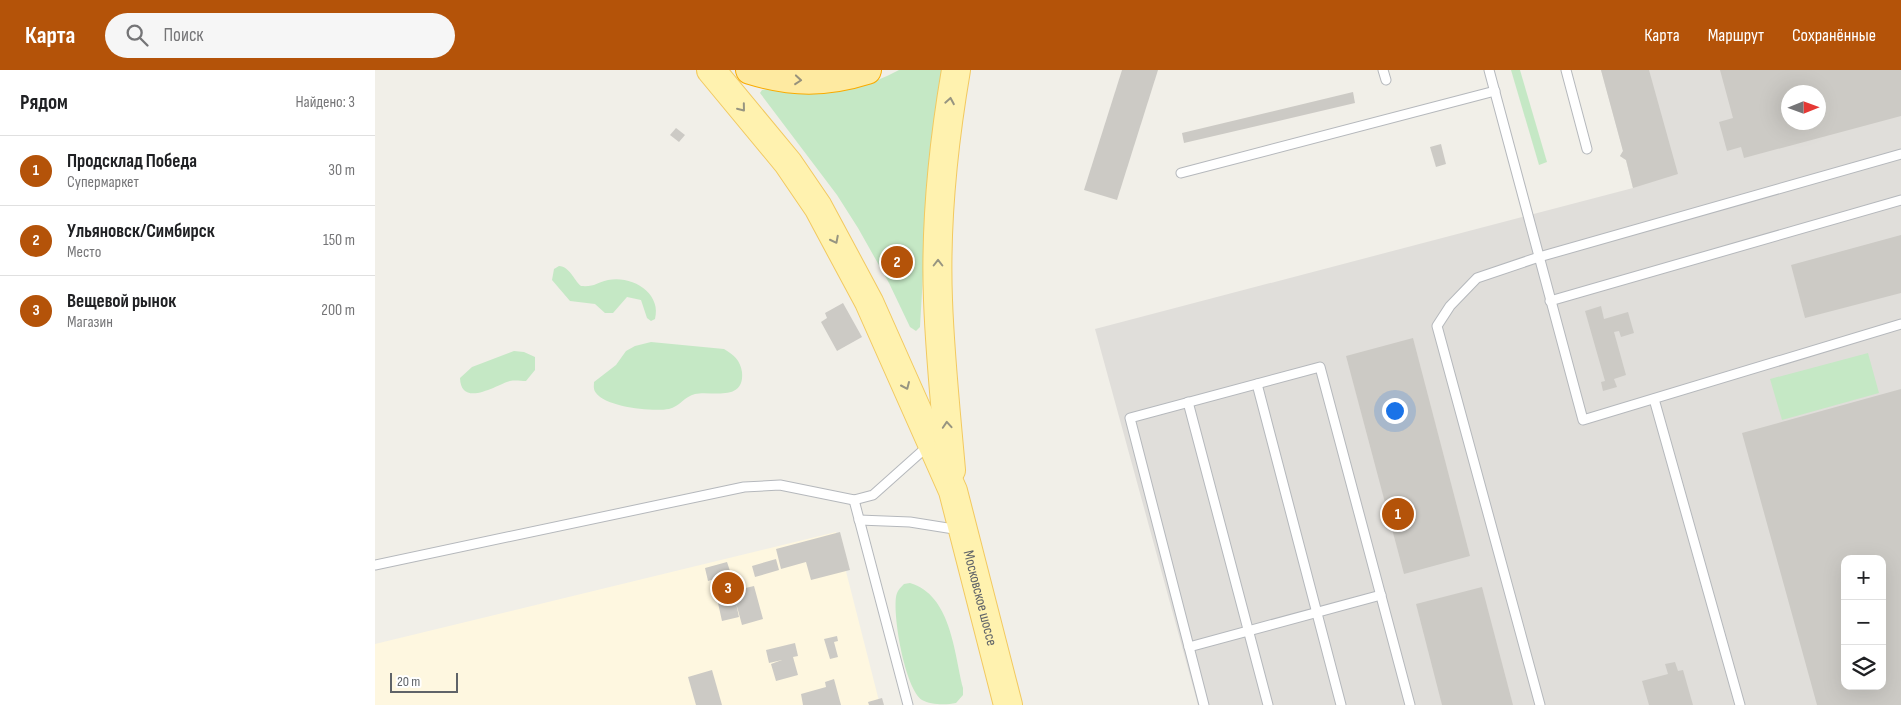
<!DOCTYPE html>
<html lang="ru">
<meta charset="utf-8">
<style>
:root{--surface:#fff;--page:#f6f6f6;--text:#202124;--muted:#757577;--line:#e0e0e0;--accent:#b45309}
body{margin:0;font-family:"Sofia Sans Condensed",sans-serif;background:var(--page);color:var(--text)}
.controls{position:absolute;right:15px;bottom:15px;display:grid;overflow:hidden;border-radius:10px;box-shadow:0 5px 20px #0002}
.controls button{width:45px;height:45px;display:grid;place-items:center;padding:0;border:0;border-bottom:1px solid var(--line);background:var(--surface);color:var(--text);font:25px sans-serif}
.compass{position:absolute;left:1406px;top:15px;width:45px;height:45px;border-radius:50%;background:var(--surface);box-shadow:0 5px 20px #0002;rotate:89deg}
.scale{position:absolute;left:15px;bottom:12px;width:68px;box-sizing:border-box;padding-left:5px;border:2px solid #5f6368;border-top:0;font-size:14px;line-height:18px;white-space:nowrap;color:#5f6368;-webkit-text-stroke:4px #fff;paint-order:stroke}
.you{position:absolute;left:1019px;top:340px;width:18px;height:18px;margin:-12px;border:4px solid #fff;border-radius:50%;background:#1a73e8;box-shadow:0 0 0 8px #1a73e833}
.badge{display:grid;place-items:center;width:32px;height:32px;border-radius:50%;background:var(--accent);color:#fff;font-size:16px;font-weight:700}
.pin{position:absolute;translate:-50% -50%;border:2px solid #fff;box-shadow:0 1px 5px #0006}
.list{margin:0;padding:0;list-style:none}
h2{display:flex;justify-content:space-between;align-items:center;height:65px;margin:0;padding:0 20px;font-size:21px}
h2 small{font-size:16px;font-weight:400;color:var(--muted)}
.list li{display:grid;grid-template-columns:32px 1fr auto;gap:15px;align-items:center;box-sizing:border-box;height:70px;padding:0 20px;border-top:1px solid var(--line)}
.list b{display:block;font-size:19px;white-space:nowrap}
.list p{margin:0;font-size:16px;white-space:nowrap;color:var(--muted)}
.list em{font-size:16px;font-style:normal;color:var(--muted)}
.icon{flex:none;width:28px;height:28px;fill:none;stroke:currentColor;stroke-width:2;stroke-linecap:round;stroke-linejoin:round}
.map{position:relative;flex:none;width:1526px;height:635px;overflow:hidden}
header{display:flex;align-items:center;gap:30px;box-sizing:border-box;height:70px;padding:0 25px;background:var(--accent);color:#fff}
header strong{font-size:24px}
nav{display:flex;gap:28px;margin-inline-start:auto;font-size:18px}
.search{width:350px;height:45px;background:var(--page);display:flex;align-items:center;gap:12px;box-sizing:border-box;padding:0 18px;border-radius:28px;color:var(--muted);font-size:19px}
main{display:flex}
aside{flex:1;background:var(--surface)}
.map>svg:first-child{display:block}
.commercial{fill:#fef7e0}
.industrial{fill:#e0deda;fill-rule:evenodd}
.green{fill:#c5e8c5}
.building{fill:#cccac5;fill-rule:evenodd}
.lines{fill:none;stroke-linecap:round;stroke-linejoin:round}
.service-casing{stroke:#b5b8bc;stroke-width:11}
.primary-casing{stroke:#f2c960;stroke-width:30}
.trunk-casing{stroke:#f9ab00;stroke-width:30}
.service{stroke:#fff;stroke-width:9}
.primary{stroke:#fff2af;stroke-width:28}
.trunk{stroke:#feeaa1;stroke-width:28}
.oneway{stroke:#97927c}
.oneway2{stroke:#979581}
.labels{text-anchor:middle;stroke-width:4.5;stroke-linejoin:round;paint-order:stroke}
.street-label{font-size:15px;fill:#5f6368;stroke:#fff}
</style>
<header>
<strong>Карта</strong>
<div class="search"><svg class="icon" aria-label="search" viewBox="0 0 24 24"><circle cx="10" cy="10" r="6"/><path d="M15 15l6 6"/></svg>Поиск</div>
<nav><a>Карта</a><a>Маршрут</a><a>Сохранённые</a></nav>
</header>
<main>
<aside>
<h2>Рядом<small>Найдено: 3</small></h2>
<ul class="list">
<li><span class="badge">1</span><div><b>Продсклад Победа</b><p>Супермаркет</p></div><em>30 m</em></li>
<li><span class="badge">2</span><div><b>Ульяновск/Симбирск</b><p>Место</p></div><em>150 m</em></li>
<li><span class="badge">3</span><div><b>Вещевой рынок</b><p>Магазин</p></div><em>200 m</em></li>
</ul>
</aside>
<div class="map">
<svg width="1526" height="635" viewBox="0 0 1526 635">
<rect width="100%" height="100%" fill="#f1efe8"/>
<polygon class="commercial" points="461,462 505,635 0,635 0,574"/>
<path class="industrial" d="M1226 0H1526V635H823L720 259 1258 118 1251 90 1245 86 1248 81ZM1414 22H1444V52H1414ZM1470 489H1507V616H1470Z"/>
<g class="green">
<path d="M524 0H577L550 170 545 257 541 261 535 257 514 213 483 158 462 125 385 23 387 20 393 19C438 24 483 23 524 0Z"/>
<polygon points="1136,0 1145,0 1172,92 1164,95"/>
<path d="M184 196C195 197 198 209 206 216 220 217 221 213 233 210 257 205 287 223 280 249L276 251 272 248 266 230 252 227 238 243H230L220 234 195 231 177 210 179 199Z"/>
<path d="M276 272 349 279C359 285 365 290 367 302 370 333 335 320 320 324 310 326 304 337 294 339 277 342 231 337 221 323 218 319 219 316 219 312L241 295 251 281 260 276Z"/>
<path d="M139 281 149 282 160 287V300L151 311C146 311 140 310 135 311 123 314 86 339 85 308L97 297Z"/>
<polygon points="1493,283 1504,323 1407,350 1395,309"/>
<path d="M535 513C576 525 579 582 588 618V625L581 633C571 635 556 635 547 630 530 618 518 548 521 527 522 521 525 518 529 514Z"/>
</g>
<g class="building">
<polygon points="747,0 783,0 742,130 709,120"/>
<polygon points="1226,0 1274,0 1303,104 1258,118 1251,90 1245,86 1248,81"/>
<path d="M1345 0H1526V46L1369 88 1366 77 1352 81 1344 52 1358 48ZM1414 22H1444V52H1414Z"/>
<polygon points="978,22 980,33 809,73 807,63"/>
<polygon points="301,58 310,65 304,72 295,65"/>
<polygon points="1066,74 1071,94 1061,97 1055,77"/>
<polygon points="1526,165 1526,223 1430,248 1416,195"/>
<polygon points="468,233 487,267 462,281 446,252 452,248 450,243"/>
<polygon points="1226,236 1229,249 1253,242 1259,263 1246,267 1244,261 1239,262 1251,305 1239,309 1242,317 1228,321 1226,312 1230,311 1210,241"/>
<polygon points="1038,268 1095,486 1029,504 971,286"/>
<path d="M1526 319V635H1442L1367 363ZM1470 489H1507V616H1470Z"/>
<polygon points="465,462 475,500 436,510 431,492 406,499 401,479"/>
<polygon points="401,489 404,500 380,507 377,496"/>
<polygon points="352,492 356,504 333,511 330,498"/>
<polygon points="379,516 388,549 367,555 361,533 364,547 347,551 343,533 360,528 358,521"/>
<polygon points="1107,517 1138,635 1067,635 1041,534"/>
<polygon points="462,566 463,571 459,572 463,587 455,589 449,569"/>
<polygon points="420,573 423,586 418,587 423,605 401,611 396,594 407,590 394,593 391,580"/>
<polygon points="1300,592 1303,601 1308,600 1318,635 1274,635 1267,611 1293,604 1290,594"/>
<polygon points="337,600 347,635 321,635 313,607"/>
<polygon points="459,609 466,635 428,635 426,624 451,617 450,612"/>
<polygon points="507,628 509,635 494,635 493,632"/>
</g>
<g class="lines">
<defs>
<g id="service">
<polyline points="1008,0 1011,10"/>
<polyline points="1114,0 1208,350 1526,254"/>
<polyline points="1191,0 1212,79"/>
<polyline points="806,103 1120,21"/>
<polyline points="1175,231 1526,130"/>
<polyline points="882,314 966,635"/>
<polyline points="1279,329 1365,635"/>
<polyline points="813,332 893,635"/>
<polyline points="479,430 533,635"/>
<polyline points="484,450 535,452 585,460"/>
<polyline points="0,495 369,417 405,415 479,430 498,425 554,375"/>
<polyline points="814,577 1006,525"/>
<polyline points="829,635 755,348 945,297 1035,635"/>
<polyline points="1165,635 1062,256 1075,236 1102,208 1164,187 1526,84"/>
</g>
<g id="primary">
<path id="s1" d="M336 0 413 93 443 137 494 232 578 421 633 635"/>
<path d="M576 400C571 343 565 287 563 230 560 153 568 76 581 0"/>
</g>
<path id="trunk" d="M375 0C417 13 451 13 492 0"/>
</defs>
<use href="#service" class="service-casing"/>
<use href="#primary" class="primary-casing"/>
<use href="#trunk" class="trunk-casing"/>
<use href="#service" class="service"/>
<use href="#primary" class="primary"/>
<use href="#trunk" class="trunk"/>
</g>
<defs><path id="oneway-chevron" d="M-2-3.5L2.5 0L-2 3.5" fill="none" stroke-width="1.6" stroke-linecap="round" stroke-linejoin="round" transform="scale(1.25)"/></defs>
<use class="oneway" href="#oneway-chevron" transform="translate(423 10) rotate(5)"/>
<g class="oneway2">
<use href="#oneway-chevron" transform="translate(575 31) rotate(-80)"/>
<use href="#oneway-chevron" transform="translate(367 38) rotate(51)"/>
<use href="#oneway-chevron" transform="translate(460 170) rotate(63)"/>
<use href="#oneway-chevron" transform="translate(563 193) rotate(-90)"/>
<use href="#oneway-chevron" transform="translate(531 316) rotate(66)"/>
<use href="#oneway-chevron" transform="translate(572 355) rotate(-94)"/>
</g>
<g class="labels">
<g class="street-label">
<text dy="5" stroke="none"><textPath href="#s1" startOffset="599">Московское шоссе</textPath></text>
</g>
</g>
</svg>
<div class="controls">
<button>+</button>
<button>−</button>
<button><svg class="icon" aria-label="layers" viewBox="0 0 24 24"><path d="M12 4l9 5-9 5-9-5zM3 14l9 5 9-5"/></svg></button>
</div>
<svg class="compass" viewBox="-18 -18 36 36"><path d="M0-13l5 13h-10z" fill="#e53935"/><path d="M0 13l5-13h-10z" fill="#757577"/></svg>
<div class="scale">20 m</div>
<div class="you"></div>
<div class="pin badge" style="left:1023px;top:444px">1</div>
<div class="pin badge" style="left:522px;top:192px">2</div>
<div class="pin badge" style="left:353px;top:518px">3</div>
</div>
</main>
